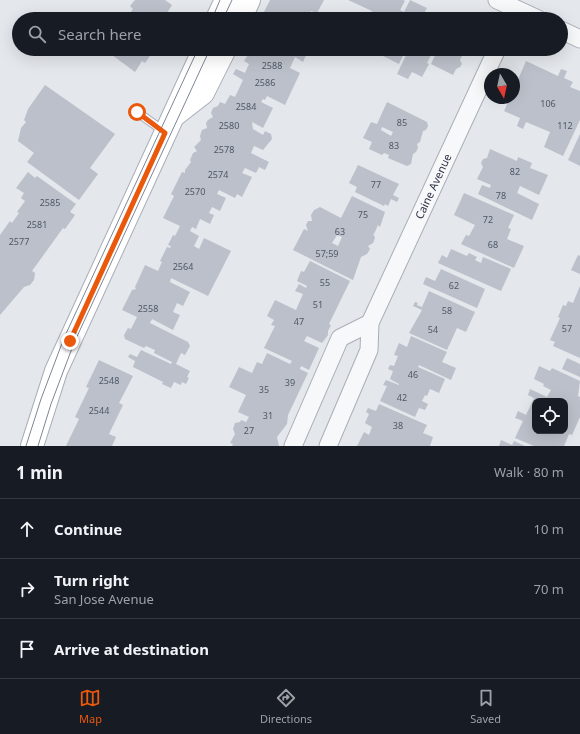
<!DOCTYPE html>
<meta charset="utf-8">
<style>
:root{--surface:#171b24;--page:#20242c;--text:#f1f3f6;--muted:#9ea1a6;--line:#363941;--accent:#ea580c}
body{margin:0;font-family:"Noto Sans",sans-serif;background:var(--page);color:var(--text)}
.controls{position:absolute;right:12px;bottom:12px;display:grid;overflow:hidden;border-radius:8px;box-shadow:0 4px 16px #0002}
.controls button{width:36px;height:36px;display:grid;place-items:center;padding:0;border:0;border-bottom:1px solid var(--line);background:var(--surface);color:var(--text);font:20px sans-serif}
.compass{position:absolute;left:484px;top:68px;width:36px;height:36px;border-radius:50%;background:var(--surface);box-shadow:0 4px 16px #0002;rotate:171deg}
.stop{position:absolute;width:12px;height:12px;margin:-9px;border:3px solid #ea580c;border-radius:50%;background:#fff}
.stop.end{background:#ea580c;border-color:#fff;box-shadow:0 1px 4px #0008}
.list{margin:0;padding:0;list-style:none}
h2{display:flex;justify-content:space-between;align-items:center;height:52px;margin:0;padding:0 16px;font-size:17px}
h2 small{font-size:13px;font-weight:400;color:var(--muted)}
.list li{display:grid;grid-template-columns:26px 1fr auto;gap:12px;align-items:center;box-sizing:border-box;height:60px;padding:0 16px;border-top:1px solid var(--line)}
.list b{display:block;font-size:15px;white-space:nowrap}
.list p{margin:0;font-size:13px;white-space:nowrap;color:var(--muted)}
.list em{font-size:13px;font-style:normal;color:var(--muted)}
.icon{flex:none;width:22px;height:22px;fill:none;stroke:currentColor;stroke-width:2;stroke-linecap:round;stroke-linejoin:round}
.map{position:relative;flex:none;width:580px;height:446px;overflow:hidden}
.search{position:absolute;background:var(--surface);box-shadow:0 4px 16px #0002;left:12px;right:12px;top:12px;height:44px;display:flex;align-items:center;gap:10px;box-sizing:border-box;padding:0 14px;border-radius:22px;color:var(--muted);font-size:15px}
.sheet{height:232px;background:var(--surface)}
nav{display:flex;justify-content:space-around;align-items:center;box-sizing:border-box;height:56px;border-top:1px solid var(--line);background:var(--surface);font-size:11px;color:var(--muted)}
nav a{display:grid;justify-items:center;gap:2px}
nav .on{color:var(--accent)}
.map>svg:first-child{display:block}
.building{fill:#bbc0ca;fill-rule:evenodd}
.lines{fill:none;stroke-linecap:round;stroke-linejoin:round}
.service-casing{stroke:#a9aeb7;stroke-width:10}
.minor-casing{stroke:#a9aeb7;stroke-width:19}
.secondary-casing{stroke:#a9aeb7;stroke-width:24}
.service{stroke:#f7f8fa;stroke-width:8}
.minor{stroke:#f7f8fa;stroke-width:17}
.secondary{stroke:#fff;stroke-width:22}
.tram{stroke:#7d8696;stroke-width:1}
.route{stroke:#ea580c;stroke-width:5}
.labels{text-anchor:middle;stroke-width:4;stroke-linejoin:round;paint-order:stroke}
.number-label{font-size:9px;fill:#4f5766}
.street-label{font-size:11px;fill:#2b3445;stroke:#f4f6f9}
</style>
<div class="map">
<svg width="580" height="446" viewBox="0 0 580 446">
<rect width="100%" height="100%" fill="#e4e7ec"/>
<g class="building">
<polygon points="135,0 165,0 172,5 165,16 167,17 166,19 126,19 133,9 130,6"/>
<polygon points="270,0 324,0 317,13 311,11 307,19 274,19 263,14"/>
<polygon points="348,0 403,0 405,1 400,10 404,12 410,0 427,8 421,19 368,19 372,11"/>
<polygon points="111,49 150,49 149,50 152,53 145,63 142,61 135,72 108,52"/>
<polygon points="252,49 309,49 303,62 295,57 290,68 300,73 285,105 267,96 265,100 263,99 261,102 273,108 263,128 252,122 253,129 263,135 265,131 271,134 272,139 263,150 254,146 251,153 269,162 265,170 259,167 256,173 245,168 242,173 252,177 242,197 237,194 235,198 219,190 217,194 226,198 220,211 212,207 209,213 214,215 210,224 200,219 196,229 192,227 190,231 199,236 194,246 199,249 204,238 231,251 208,296 171,278 170,282 190,292 183,306 177,303 173,312 180,315 173,330 152,319 150,323 188,342 190,346 185,355 181,353 176,364 190,371 187,377 189,378 186,384 182,382 181,385 174,382 171,388 162,384 163,382 133,367 135,361 128,357 130,354 137,357 141,350 171,364 172,362 154,353 155,350 146,346 144,348 125,339 124,335 128,328 131,329 137,317 122,310 132,290 136,289 135,287 145,265 158,271 162,262 160,261 167,247 170,248 171,246 168,245 173,235 175,236 180,226 163,218 174,196 171,194 182,172 185,173 185,170 191,162 190,160 193,153 197,151 194,147 201,140 200,136 202,130 207,128 206,123 208,120 213,117 211,113 213,108 218,106 220,102 225,104 230,95 235,97 243,80 233,74 236,69 245,73 249,64 244,61"/>
<polygon points="381,49 406,49 399,64 379,54"/>
<polygon points="409,49 434,49 427,63 429,64 422,77 412,72 408,79 397,74"/>
<polygon points="438,49 467,49 466,54 462,56 460,60 462,64 460,67 456,69 453,75 431,64"/>
<polygon points="526,61 558,76 561,69 567,71 564,78 573,82 570,87 580,91 580,120 563,156 544,147 550,132 526,122 523,129 517,126 520,118 504,111 510,98 514,98 514,89"/>
<polygon points="45,85 115,134 90,168 98,174 79,200 27,162 34,153 18,141 21,128 26,122 24,120 28,109"/>
<path d="M387 102 427 122 428 126 426 130 423 131 420 142 417 144 418 148 416 152 413 154 411 164 407 166 388 158 389 155 384 153 382 155 369 149 372 142 363 138 371 122 377 124ZM382 127 393 132 391 136 381 130Z"/>
<polygon points="580,134 580,166 568,160"/>
<polygon points="490,149 517,161 518,157 532,163 530,168 548,175 539,195 520,186 517,193 539,204 532,220 478,194 482,185 490,188 491,185 477,179 483,167 481,163 483,159 487,158"/>
<polygon points="358,165 399,184 393,195 399,198 397,202 391,199 388,206 385,204 384,206 355,192 357,187 349,183"/>
<polygon points="28,172 35,178 37,176 76,204 70,212 75,215 65,229 63,228 32,271 35,273 34,280 30,285 24,287 0,315 0,235 10,221 12,223 19,213 17,212 25,201 21,198 24,193 16,188"/>
<polygon points="464,193 514,215 508,228 511,229 507,239 524,246 514,268 461,244 466,235 469,236 475,225 454,215"/>
<path d="M352 196 385 212 380 227 378 225 374 234 373 233 375 238 373 243 368 246 370 249 367 254 361 257 353 280 293 250 304 229 308 231 306 225 308 221H312L311 215 314 210 320 207 341 218ZM337 235 342 237 338 246 332 243Z"/>
<polygon points="451,249 467,256 469,253 477,257 475,260 481,263 483,257 511,269 501,291 438,263 442,255 447,258"/>
<polygon points="578,255 580,256 580,274 571,270"/>
<polygon points="310,261 350,281 329,324 331,325 328,331 328,335 322,343 307,336 304,341 319,348 309,370 301,366 300,369 308,373 288,415 287,424 277,437 279,446 232,446 233,444 230,443 235,434 233,429 235,423 240,422 241,420 246,422 249,417 238,412 246,395 229,387 239,367 252,373 257,362 262,364 267,353 290,364 292,361 264,348 275,326 271,325 274,320 267,316 275,300 296,310 303,294 295,291 299,284 306,288 307,286 297,281 301,271 304,272"/>
<polygon points="441,269 485,289 477,308 423,284 426,277 435,281"/>
<polygon points="580,286 580,358 553,346 555,342 550,340 560,318 558,317 563,305 566,306 568,301 573,303"/>
<polygon points="429,291 475,312 466,332 457,328 447,350 409,333 422,310 413,306 415,302 418,303 417,305 422,307"/>
<polygon points="411,336 447,352 442,362 456,368 451,380 419,365 418,367 445,379 439,393 430,389 427,396 425,395 422,401 428,404 425,410 419,408 415,417 380,401 387,386 383,385 386,380 399,385 399,384 390,379 393,371 388,369 390,365 394,366 398,356 394,355 399,343 407,347"/>
<polygon points="567,358 580,364 580,377 562,369"/>
<polygon points="99,360 133,376 119,403 123,405 109,434 116,437 112,446 66,446 79,419 75,417 89,388 86,387"/>
<path d="M539 366 550 371 552 368 580 381 578 396 580 397V417L572 435 569 434 564 446H534L515 438 523 421 515 418 518 411 526 415 534 398 528 395 530 389 547 397 551 390 543 386 544 384 534 379ZM535 401H565V431H535Z"/>
<polygon points="379,404 427,425 423,433 433,437 430,446 357,446 364,432 369,435 372,427 365,423 369,414 366,412 368,408 376,411"/>
<polygon points="501,440 512,445 514,441 525,446 499,446"/>
</g>
<g class="lines">
<defs>
<polyline id="service" points="137,112 165,132"/>
<g id="minor">
<polyline points="497,0 538,19"/>
<polyline points="561,30 580,39"/>
<polyline points="293,446 340,338 370,323"/>
<path id="s1" d="M328 446 369 350 370 323 497 49"/>
</g>
<g id="secondary">
<polyline points="217,19 226,0"/>
<polyline points="240,19 249,0"/>
<polyline points="176,114 203,93 225,49"/>
<polyline points="32,446 56,371 204,49"/>
</g>
</defs>
<use href="#service" class="service-casing"/>
<use href="#minor" class="minor-casing"/>
<use href="#secondary" class="secondary-casing"/>
<use href="#service" class="service"/>
<use href="#minor" class="minor"/>
<use href="#secondary" class="secondary"/>
<g class="tram">
<polyline points="212,19 220,0"/>
<polyline points="223,19 232,0"/>
<polyline points="26,446 41,399 64,338 198,49"/>
<polyline points="38,446 51,404 74,343 210,49"/>
</g>
</g>
<g class="lines">
<polyline class="route" points="70,341 165,133 137,112"/>
</g>
<g class="labels">
<g class="number-label">
<text x="272" y="69">2588</text>
<text x="265" y="86">2586</text>
<text x="548" y="107">106</text>
<text x="246" y="110">2584</text>
<text x="402" y="126">85</text>
<text x="229" y="129">2580</text>
<text x="565" y="129">112</text>
<text x="394" y="149">83</text>
<text x="224" y="153">2578</text>
<text x="515" y="175">82</text>
<text x="218" y="178">2574</text>
<text x="376" y="188">77</text>
<text x="195" y="195">2570</text>
<text x="501" y="199">78</text>
<text x="50" y="206">2585</text>
<text x="363" y="218">75</text>
<text x="488" y="223">72</text>
<text x="37" y="228">2581</text>
<text x="340" y="235">63</text>
<text x="19" y="245">2577</text>
<text x="493" y="248">68</text>
<text x="327" y="257">57;59</text>
<text x="183" y="270">2564</text>
<text x="325" y="286">55</text>
<text x="454" y="289">62</text>
<text x="318" y="308">51</text>
<text x="148" y="312">2558</text>
<text x="447" y="314">58</text>
<text x="299" y="325">47</text>
<text x="567" y="332">57</text>
<text x="433" y="333">54</text>
<text x="413" y="378">46</text>
<text x="109" y="384">2548</text>
<text x="290" y="386">39</text>
<text x="264" y="393">35</text>
<text x="402" y="401">42</text>
<text x="99" y="414">2544</text>
<text x="268" y="419">31</text>
<text x="398" y="429">38</text>
<text x="249" y="434">27</text>
</g>
<g class="street-label">
<text dy="4" stroke="none"><textPath href="#s1" startOffset="282">Caine Avenue</textPath></text>
</g>
</g>
</svg>
<div class="controls">
<button><svg class="icon" aria-label="locate" viewBox="0 0 24 24"><circle cx="12" cy="12" r="6"/><path d="M12 2v4M12 18v4M2 12h4M18 12h4"/></svg></button>
</div>
<svg class="compass" viewBox="-18 -18 36 36"><path d="M0-13l5 13h-10z" fill="#e53935"/><path d="M0 13l5-13h-10z" fill="#9ea1a6"/></svg>
<div class="stop" style="left:137px;top:112px"></div>
<div class="stop end" style="left:70px;top:341px"></div>
<div class="search"><svg class="icon" aria-label="search" viewBox="0 0 24 24"><circle cx="10" cy="10" r="6"/><path d="M15 15l6 6"/></svg>Search here</div>
</div>
<section class="sheet">
<h2>1 min<small>Walk · 80 m</small></h2>
<ul class="list">
<li><svg class="icon" aria-label="ahead" viewBox="0 0 24 24"><path d="M12 20V5M6 11l6-6 6 6"/></svg><div><b>Continue</b></div><em>10 m</em></li>
<li><svg class="icon" aria-label="right" viewBox="0 0 24 24"><path d="M7 20v-9h11M14 6l5 5-5 5"/></svg><div><b>Turn right</b><p>San Jose Avenue</p></div><em>70 m</em></li>
<li><svg class="icon" aria-label="arrive" viewBox="0 0 24 24"><path d="M6 21V4h12l-3 4 3 4H6"/></svg><div><b>Arrive at destination</b></div></li>
</ul>
</section>
<nav>
<a class="on"><svg class="icon" aria-label="map" viewBox="0 0 24 24"><path d="M3 6l6-2 6 2 6-2v14l-6 2-6-2-6 2zM9 4v14M15 6v14"/></svg>Map</a>
<a><svg class="icon" aria-label="directions" viewBox="0 0 24 24"><path d="M12 3l9 9-9 9-9-9zM9 14v-3h6M13 9l2 2-2 2"/></svg>Directions</a>
<a><svg class="icon" aria-label="saved" viewBox="0 0 24 24"><path d="M7 4h10v16l-5-4-5 4z"/></svg>Saved</a>
</nav>
